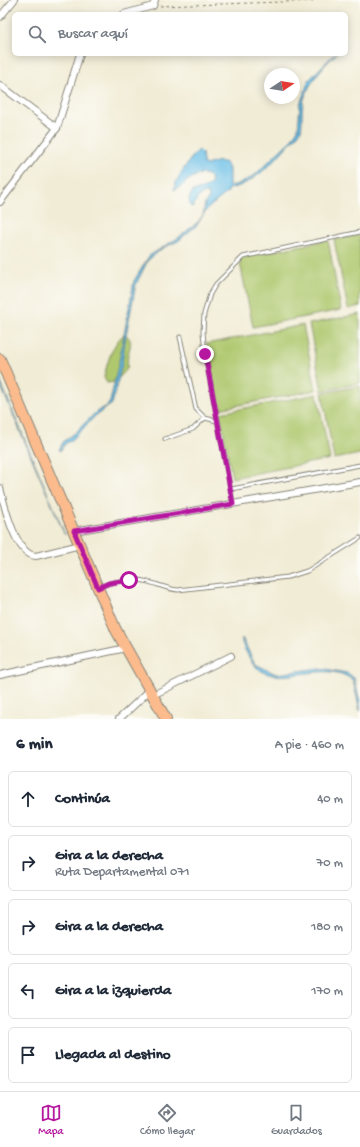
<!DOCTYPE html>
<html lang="es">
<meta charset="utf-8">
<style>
:root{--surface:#fff;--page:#f6f6f7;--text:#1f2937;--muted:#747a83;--line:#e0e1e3;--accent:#b5179e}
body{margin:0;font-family:"Gochi Hand",sans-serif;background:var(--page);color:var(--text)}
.compass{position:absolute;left:264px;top:68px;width:36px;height:36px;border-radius:50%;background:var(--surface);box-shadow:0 2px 10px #0003;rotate:78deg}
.stop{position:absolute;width:12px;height:12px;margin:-9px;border:3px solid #b5179e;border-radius:50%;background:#fff}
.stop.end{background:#b5179e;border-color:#fff;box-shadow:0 1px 4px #0008}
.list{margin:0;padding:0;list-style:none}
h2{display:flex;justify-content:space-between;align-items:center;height:52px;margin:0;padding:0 16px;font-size:17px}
h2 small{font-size:13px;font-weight:400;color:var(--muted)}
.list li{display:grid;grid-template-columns:26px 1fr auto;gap:12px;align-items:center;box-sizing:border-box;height:56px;margin:0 8px 8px;padding:0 8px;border:1px solid var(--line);border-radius:6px}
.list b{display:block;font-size:15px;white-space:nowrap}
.list p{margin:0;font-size:13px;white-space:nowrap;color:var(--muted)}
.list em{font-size:13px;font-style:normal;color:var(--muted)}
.icon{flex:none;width:22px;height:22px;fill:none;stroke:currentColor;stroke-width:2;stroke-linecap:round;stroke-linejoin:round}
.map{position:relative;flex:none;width:360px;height:719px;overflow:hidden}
.search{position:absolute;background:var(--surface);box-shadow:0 2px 10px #0003;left:12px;right:12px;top:12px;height:44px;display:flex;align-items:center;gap:10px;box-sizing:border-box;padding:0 14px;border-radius:6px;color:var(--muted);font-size:15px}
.sheet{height:372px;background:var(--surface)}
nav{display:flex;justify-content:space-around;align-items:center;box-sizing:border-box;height:56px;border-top:1px solid var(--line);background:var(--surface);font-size:11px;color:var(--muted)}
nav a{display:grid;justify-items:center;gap:2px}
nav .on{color:var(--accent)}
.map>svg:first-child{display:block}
.green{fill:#afc86e;stroke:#667245}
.water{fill:#69bee6;stroke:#426d81}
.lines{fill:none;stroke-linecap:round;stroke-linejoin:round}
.lane-casing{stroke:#868478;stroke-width:5}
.street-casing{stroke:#868478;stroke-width:8}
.primary-casing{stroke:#868478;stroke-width:12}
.path{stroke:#868478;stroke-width:1;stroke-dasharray:3 3;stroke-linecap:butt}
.lane{stroke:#fff;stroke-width:3}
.street{stroke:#fff;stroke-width:6}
.primary{stroke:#fbbb8d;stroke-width:10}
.route{stroke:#b5179e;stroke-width:5}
</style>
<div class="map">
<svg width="360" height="719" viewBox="0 0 360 719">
<rect width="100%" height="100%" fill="#fdfcf7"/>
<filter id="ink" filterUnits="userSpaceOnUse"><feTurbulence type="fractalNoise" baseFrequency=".025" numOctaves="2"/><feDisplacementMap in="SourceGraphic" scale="8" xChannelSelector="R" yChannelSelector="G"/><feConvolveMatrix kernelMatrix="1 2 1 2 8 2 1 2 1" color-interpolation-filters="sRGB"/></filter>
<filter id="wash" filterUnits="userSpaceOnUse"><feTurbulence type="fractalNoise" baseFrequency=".012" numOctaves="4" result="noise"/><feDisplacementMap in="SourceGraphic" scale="16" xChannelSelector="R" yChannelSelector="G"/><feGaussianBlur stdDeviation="0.9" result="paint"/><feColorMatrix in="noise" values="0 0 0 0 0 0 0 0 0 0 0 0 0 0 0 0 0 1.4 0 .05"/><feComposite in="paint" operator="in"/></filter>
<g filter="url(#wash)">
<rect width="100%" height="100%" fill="#f1ecd5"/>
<g class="green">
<polygon points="360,235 360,306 348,309 334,240"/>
<polygon points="328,240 341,310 253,327 239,258"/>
<polygon points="360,314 360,383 322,391 309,324"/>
<polygon points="303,325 316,390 219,409 206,344"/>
<path d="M124 334C134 339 130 346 128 355 127 359 128 364 127 369L115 382 107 383 104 377C108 361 111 346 124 334Z"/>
<polygon points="360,386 360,454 334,459 322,393"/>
<polygon points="317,394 330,459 232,478 220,413"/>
</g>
<g class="water">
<path d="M334 54H337C324 63 306 87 303 103 301 112 303 121 301 130 299 135 293 140 289 144 273 162 254 184 229 189L228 192 207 209 197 225 178 241 163 248 148 260 136 284 125 340 122 364 112 404 95 416 73 439 65 444 60 451 59 450 63 442 75 433 96 412 107 406 110 402 119 362 134 281 149 256 178 238 198 222 203 215 205 203 209 198 208 193C198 194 197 199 193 207L190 206 189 198 193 191C202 189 206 189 212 182L211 178C199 165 184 187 174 190 174 181 192 155 199 150L202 153 203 163 206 165 219 161 226 163 229 169V187L243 182 255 175 291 140 298 129 300 104 309 80Z"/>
<polygon points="0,381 65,535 0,384"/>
<path d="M242 638 255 664 276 674 320 668 347 673 354 678 360 702V711L353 680C319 655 269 699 248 655 245 650 241 643 242 638Z"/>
</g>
</g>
<g filter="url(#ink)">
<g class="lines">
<defs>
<g id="lane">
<polyline points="180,337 196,409 205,418 217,421"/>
<polyline points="165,439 193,429 205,418"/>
<polyline points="231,489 360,465"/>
<polyline points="233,503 205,354 203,332 204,314 210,294 216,284 243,257 360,232"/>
<path d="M99 587C112 582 130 578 144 581 156 583 165 589 178 590L288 577 307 571 360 538"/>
</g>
<g id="street">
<polyline points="124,14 153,6 155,0"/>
<polyline points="0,17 14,0"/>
<polyline points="0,85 57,128"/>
<polyline points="0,202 57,128 80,54"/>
<path d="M0 488C4 504 15 555 36 556L80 545"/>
<polyline points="74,531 360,482"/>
<polyline points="0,675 126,648"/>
<polyline points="153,695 231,656"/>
<polyline points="119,719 150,690"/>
</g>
<polyline id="primary" points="0,359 116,630 166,719"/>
</defs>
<use href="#lane" class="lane-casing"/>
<use href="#street" class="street-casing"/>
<use href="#primary" class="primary-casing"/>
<polyline class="path" points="160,6 313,1"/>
<use href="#lane" class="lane"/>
<use href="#street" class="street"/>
<use href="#primary" class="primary"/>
</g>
</g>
<g class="lines" filter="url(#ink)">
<polyline class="route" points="129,580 109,583 98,588 74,531 233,504 205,354"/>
</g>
</svg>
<svg class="compass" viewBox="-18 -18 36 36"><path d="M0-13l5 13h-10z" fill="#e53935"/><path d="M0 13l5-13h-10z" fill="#747a83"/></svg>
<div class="stop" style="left:129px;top:580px"></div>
<div class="stop end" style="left:205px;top:354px"></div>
<div class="search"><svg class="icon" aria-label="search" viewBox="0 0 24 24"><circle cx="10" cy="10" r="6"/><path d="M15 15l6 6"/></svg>Buscar aquí</div>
</div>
<section class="sheet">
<h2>6 min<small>A pie · 460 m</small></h2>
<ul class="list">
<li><svg class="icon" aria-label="ahead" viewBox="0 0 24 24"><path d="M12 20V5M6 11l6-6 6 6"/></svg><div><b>Continúa</b></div><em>40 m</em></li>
<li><svg class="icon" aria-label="right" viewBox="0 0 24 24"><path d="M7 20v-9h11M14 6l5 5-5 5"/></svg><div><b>Gira a la derecha</b><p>Ruta Departamental 071</p></div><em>70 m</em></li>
<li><svg class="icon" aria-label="right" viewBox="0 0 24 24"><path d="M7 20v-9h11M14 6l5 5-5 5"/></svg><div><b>Gira a la derecha</b></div><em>180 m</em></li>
<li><svg class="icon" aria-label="left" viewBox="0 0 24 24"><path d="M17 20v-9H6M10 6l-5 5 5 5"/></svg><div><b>Gira a la izquierda</b></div><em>170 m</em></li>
<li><svg class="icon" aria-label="arrive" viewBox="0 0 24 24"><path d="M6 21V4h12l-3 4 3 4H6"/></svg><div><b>Llegada al destino</b></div></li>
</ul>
</section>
<nav>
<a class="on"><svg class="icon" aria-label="map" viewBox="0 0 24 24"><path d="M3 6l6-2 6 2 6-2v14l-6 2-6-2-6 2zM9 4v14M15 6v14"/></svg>Mapa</a>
<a><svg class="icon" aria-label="directions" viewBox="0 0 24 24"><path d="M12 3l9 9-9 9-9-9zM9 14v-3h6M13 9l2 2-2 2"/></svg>Cómo llegar</a>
<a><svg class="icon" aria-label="saved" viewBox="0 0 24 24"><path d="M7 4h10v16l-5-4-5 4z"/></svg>Guardados</a>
</nav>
